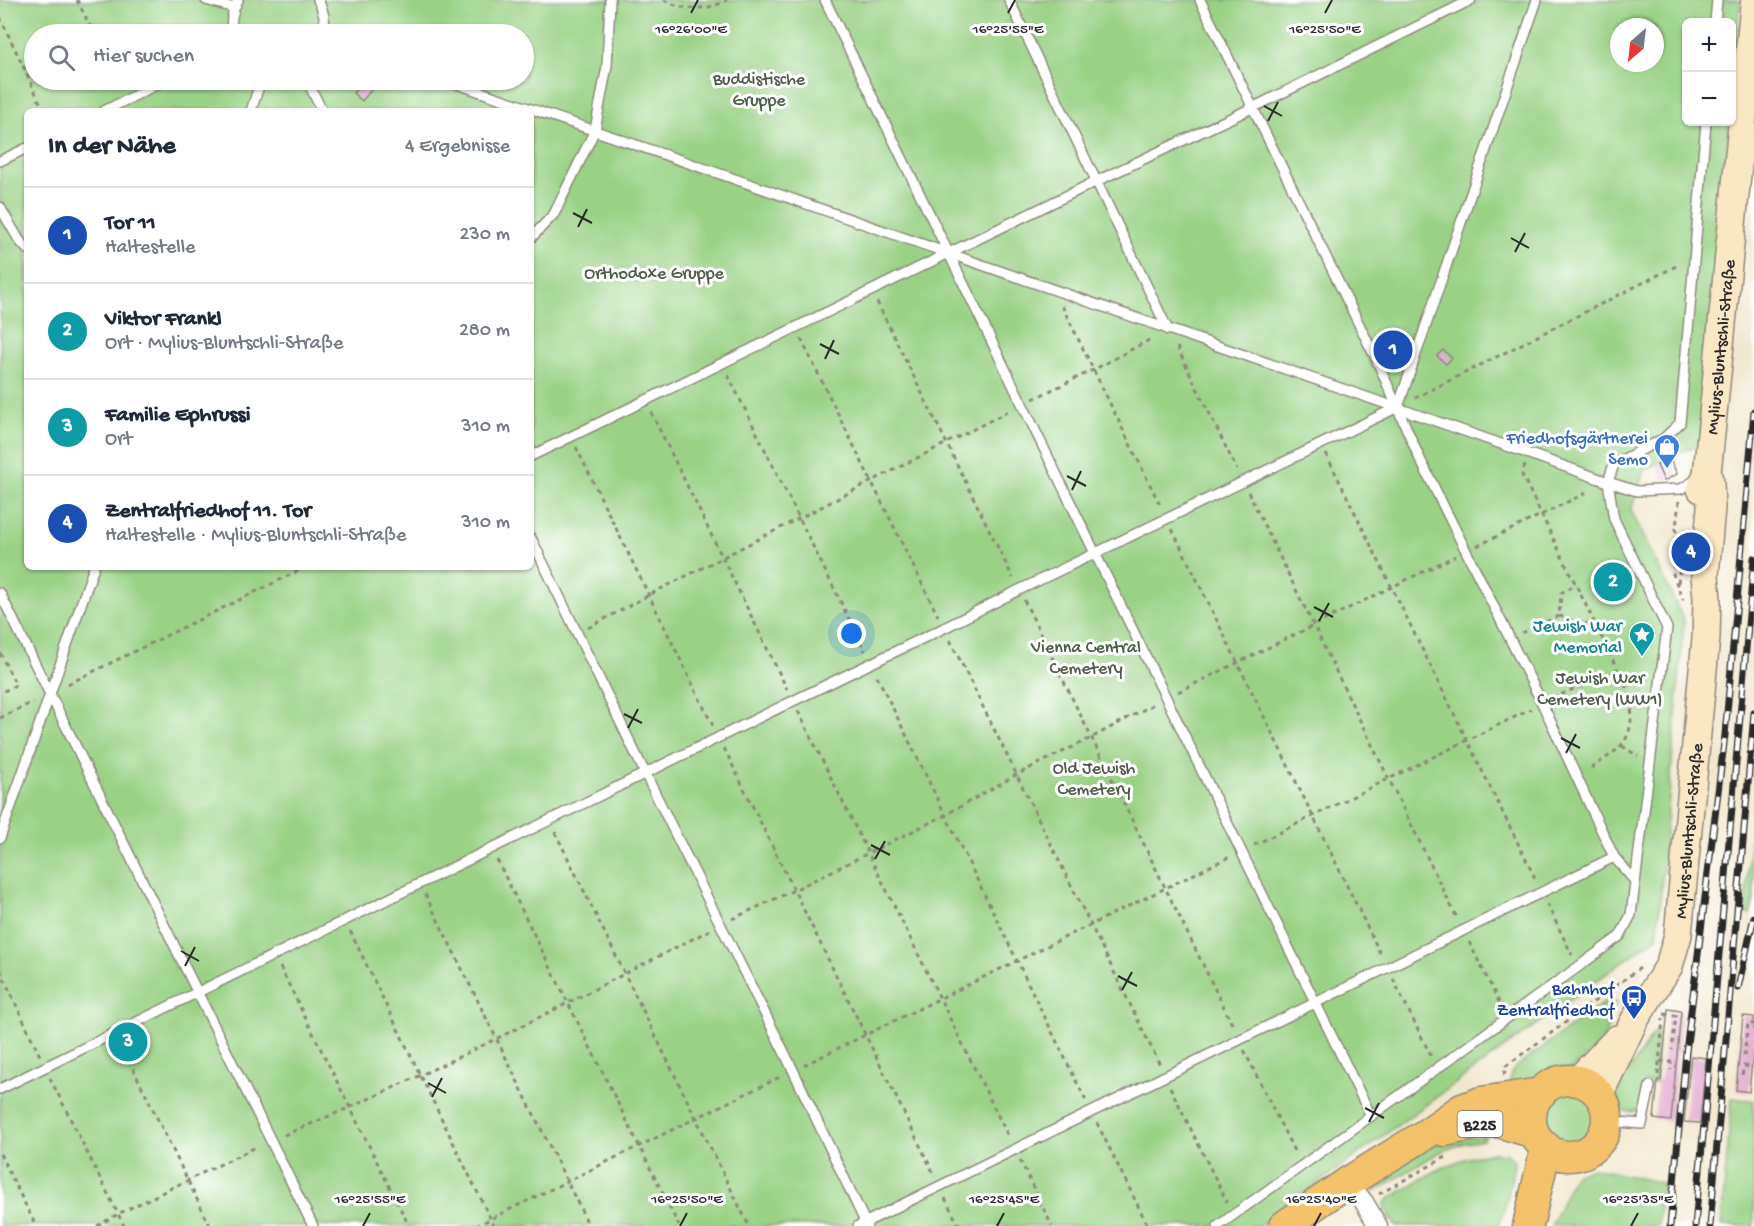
<!DOCTYPE html>
<html lang="de">
<meta charset="utf-8">
<style>
:root{--surface:#fff;--page:#f2f2f3;--text:#1f2937;--muted:#747a83;--line:#e0e1e3;--accent:#c8321e}
body{margin:0;font-family:"Gochi Hand",sans-serif;background:var(--page);color:var(--text)}
.controls{position:absolute;right:18px;top:18px;display:grid;overflow:hidden;border-radius:9px;box-shadow:0 2px 4px #0004}
.controls button{width:54px;height:54px;display:grid;place-items:center;padding:0;border:0;border-bottom:2px solid var(--line);background:var(--surface);color:var(--text);font:30px sans-serif}
.compass{position:absolute;left:1610px;top:18px;width:54px;height:54px;border-radius:50%;background:var(--surface);box-shadow:0 2px 4px #0004;rotate:208deg}
.you{position:absolute;left:852px;top:634px;width:21px;height:21px;margin:-15px;border:4px solid #fff;border-radius:50%;background:#1a73e8;box-shadow:0 0 0 9px #1a73e833}
.badge{display:grid;place-items:center;width:39px;height:39px;border-radius:50%;background:var(--accent);color:#fff;font-size:20px;font-weight:700}
.pin{position:absolute;translate:-50% -50%;border:3px solid #fff;box-shadow:0 2px 6px #0006}
.list{margin:0;padding:0;list-style:none}
h2{display:flex;justify-content:space-between;align-items:center;height:78px;margin:0;padding:0 24px;font-size:26px}
h2 small{font-size:20px;font-weight:400;color:var(--muted)}
.list li{display:grid;grid-template-columns:39px 1fr auto;gap:18px;align-items:center;box-sizing:border-box;height:96px;padding:0 24px;border-top:2px solid var(--line)}
.list b{display:block;font-size:22px;white-space:nowrap}
.list p{margin:0;font-size:20px;white-space:nowrap;color:var(--muted)}
.list em{font-size:20px;font-style:normal;color:var(--muted)}
.icon{flex:none;width:33px;height:33px;fill:none;stroke:currentColor;stroke-width:2;stroke-linecap:round;stroke-linejoin:round}
.map{position:relative;flex:none;width:1754px;height:1226px;overflow:hidden}
.search{position:absolute;background:var(--surface);box-shadow:0 2px 4px #0004;left:24px;top:24px;width:510px;height:66px;display:flex;align-items:center;gap:15px;box-sizing:border-box;padding:0 21px;border-radius:33px;color:var(--muted);font-size:22px}
.panel{position:absolute;background:var(--surface);box-shadow:0 2px 4px #0004;left:24px;top:108px;width:510px;height:462px;border-radius:9px}
.map>svg:first-child{display:block}
.green{fill:#9ad285;stroke:#627e58;stroke-width:1.5;fill-rule:evenodd}
.building{fill:#e3add2}
.lines{fill:none;stroke-linecap:round;stroke-linejoin:round}
.lane-casing{stroke:#8e897c;stroke-width:12}
.street-casing{stroke:#8e897c;stroke-width:21}
.secondary-casing{stroke:#8e897c;stroke-width:30}
.primary-casing{stroke:#8e897c;stroke-width:33}
.path{stroke:#8e897c;stroke-width:3;stroke-dasharray:4.5 4.5;stroke-linecap:butt}
.lane{stroke:#fff;stroke-width:9}
.street{stroke:#fff;stroke-width:18}
.secondary{stroke:#fae7c3;stroke-width:27}
.primary{stroke:#f3c26a;stroke-width:30}
.rail-casing{stroke:#2b2b2b;stroke-width:7}
.rail{stroke:#fff;stroke-width:4.5;stroke-dasharray:14;stroke-linecap:butt}
.ticks{fill:none;stroke:#2b2b2b;stroke-width:2}
.labels{text-anchor:middle;stroke-width:6;stroke-linejoin:round;paint-order:stroke}
.shield{fill:#fff;stroke:#6b6b6b;stroke-width:1.5}
.shield-label{font-size:16px;font-weight:bold;fill:#2b2b2b}
.park-label{font-size:18px;fill:#4c5d46;stroke:#fff}
.street-label{font-size:18px;fill:#2b2b2b;stroke:#fff}
.shop-label{font-size:18px;fill:#366cbe;stroke:#fff;text-anchor:end}
.culture-label{font-size:18px;fill:#0d838f;stroke:#fff;text-anchor:end}
.transit-label{font-size:18px;fill:#164399;stroke:#fff;text-anchor:end}
.ticks-label{font-size:15px;text-anchor:middle;fill:#2b2b2b;stroke:#fff;stroke-width:6;stroke-linejoin:round;paint-order:stroke}
</style>
<div class="map">
<svg width="1754" height="1226" viewBox="0 0 1754 1226">
<rect width="100%" height="100%" fill="#fff"/>
<filter id="ink" filterUnits="userSpaceOnUse"><feTurbulence type="fractalNoise" baseFrequency=".0167" numOctaves="2"/><feDisplacementMap in="SourceGraphic" scale="12" xChannelSelector="R" yChannelSelector="G"/><feConvolveMatrix kernelMatrix="1 2 1 2 8 2 1 2 1" color-interpolation-filters="sRGB"/></filter>
<filter id="wash" filterUnits="userSpaceOnUse"><feTurbulence type="fractalNoise" baseFrequency=".008" numOctaves="4" result="noise"/><feDisplacementMap in="SourceGraphic" scale="24" xChannelSelector="R" yChannelSelector="G"/><feGaussianBlur stdDeviation="1.35" result="paint"/><feColorMatrix in="noise" values="0 0 0 0 0 0 0 0 0 0 0 0 0 0 0 0 0 1.4 0 .05"/><feComposite in="paint" operator="in"/></filter>
<g filter="url(#wash)">
<rect width="100%" height="100%" fill="#f1e7cd"/>
<g class="green">
<path d="M0 0H1740L1732 88V22H1686V122H1729L1702 442 1644 470 1631 510 1684 621 1657 937 1259 1226H0ZM1619 27H1655V63H1619ZM34 34H524V80H34ZM27 111H531V567H27Z"/>
<polygon points="1754,804 1754,901 1750,914 1744,913"/>
<polygon points="1611,1000 1615,1002 1615,1005 1604,1023 1610,1026 1601,1043 1570,1070 1553,1073 1533,1084 1509,1089 1511,1073 1516,1067 1606,1001"/>
<path d="M1655 1031 1657 1032 1656 1083 1645 1082C1643 1097 1644 1118 1622 1110L1614 1094 1627 1064 1632 1067Z"/>
<circle cx="1571" cy="1118" r="29"/>
<polygon points="1732,1098 1754,1101 1754,1226 1721,1226"/>
<polygon points="1486,1136 1483,1140 1460,1144 1438,1153 1374,1192 1375,1184 1381,1175 1445,1139"/>
<path d="M1489 1153 1507 1154 1513 1160 1514 1164 1507 1200 1499 1226H1396L1385 1210 1384 1205 1388 1200C1422 1178 1449 1160 1489 1153Z"/>
<polygon points="1593,1168 1662,1183 1658,1226 1551,1226 1574,1175"/>
</g>
<g id="blocks">
<g class="building">
<polygon points="363,82 372,89 362,101 353,93"/>
<polygon points="1443,350 1452,358 1446,364 1437,356"/>
<polygon points="1665,461 1666,463 1671,461 1677,474 1664,481 1657,465"/>
<polygon points="1668,1009 1681,1011 1671,1121 1654,1119 1658,1080 1661,1080"/>
<polygon points="1743,1016 1754,1017 1754,1039 1749,1092 1736,1090"/>
<polygon points="1691,1056 1706,1058 1700,1123 1684,1122"/>
</g>
</g>
</g>
<g filter="url(#ink)">
<use href="#blocks" fill-opacity="0" stroke="#8e897c" stroke-width="1.5"/>
<g class="lines">
<defs>
<g id="lane">
<polyline points="206,0 234,8"/>
<path d="M318 0C324 11 326 22 324 34"/>
<polyline points="825,0 1095,553 1371,1116"/>
<polyline points="1009,0 1168,330"/>
<polyline points="1200,0 1378,363 1419,457 1542,703 1614,857 1635,881"/>
<polyline points="1715,22 1717,0"/>
<path d="M232 34C230 22 232 11 238 0"/>
<polyline points="307,80 322,111"/>
<path d="M445 80C613 136 780 195 948 253 1168 330 1389 403 1608 482L1637 491 1681 489 1697 479"/>
<polyline points="104,111 166,80"/>
<polyline points="251,111 261,80"/>
<polyline points="0,161 27,148"/>
<polyline points="0,207 19,240 27,249"/>
<polyline points="531,238 554,214 595,130 607,66 610,0"/>
<polyline points="1378,363 1413,362"/>
<polyline points="531,456 1097,181 1252,108 1471,0"/>
<polyline points="531,538 645,773 793,1070 867,1226"/>
<polyline points="0,593 313,1226"/>
<polyline points="0,838 94,567"/>
<polyline points="0,1089 793,701 944,628 1019,590 1398,407 1537,0"/>
<polyline points="1607,1121 1642,1124 1650,1086"/>
<polyline points="858,1226 1614,857"/>
<polyline points="1218,1226 1578,967 1620,936 1631,915 1667,628 1614,519 1608,482 1614,464 1663,439 1680,423 1706,122"/>
</g>
<polyline id="street" points="1348,1182 1364,1202 1378,1226"/>
<g id="secondary">
<path id="s1" d="M1701 489 1707 474 1754 5"/>
<polyline points="1577,1081 1617,1039"/>
<path id="s2" d="M1599 1095 1634 1021 1669 966 1678 935 1706 638 1707 599 1705 575 1711 508 1710 482 1707 474"/>
</g>
<g id="primary">
<circle cx="1569" cy="1118" r="38"/>
<polyline points="1444,1131 1477,1124 1498,1122 1534,1133"/>
<polyline points="1284,1226 1348,1182 1426,1134 1462,1109 1481,1102 1541,1093"/>
<polyline points="1528,1226 1546,1147"/>
</g>
</defs>
<use href="#lane" class="lane-casing"/>
<use href="#street" class="street-casing"/>
<use href="#secondary" class="secondary-casing"/>
<use href="#primary" class="primary-casing"/>
<g class="path">
<polyline points="77,0 94,34"/>
<path d="M664 0C683 11 709 11 727 0"/>
<polyline points="0,17 44,111"/>
<polyline points="116,80 121,89"/>
<polyline points="877,302 1013,578"/>
<polyline points="1062,306 1161,507"/>
<polyline points="801,339 938,616"/>
<polyline points="1177,347 1237,470"/>
<polyline points="728,375 865,651"/>
<polyline points="1415,398 1680,264"/>
<polyline points="1033,399 1093,370 1153,338"/>
<polyline points="651,412 787,689"/>
<polyline points="576,447 713,726"/>
<polyline points="1326,454 1537,882"/>
<path d="M1525 465 1522 475 1631 697C1634 742 1624 746 1588 770"/>
<polyline points="1248,492 1458,920"/>
<polyline points="1679,501 1676,528 1673,574 1683,600"/>
<polyline points="1172,529 1382,957"/>
<polyline points="1477,546 1590,491"/>
<polyline points="1678,583 1680,567"/>
<polyline points="1024,600 1234,1028"/>
<polyline points="1559,616 1597,627"/>
<polyline points="588,628 649,595 1011,410"/>
<polyline points="1522,633 1559,616 1561,593 1576,584"/>
<polyline points="950,640 1160,1065"/>
<polyline points="0,653 16,685 0,693"/>
<polyline points="877,676 1086,1101"/>
<polyline points="68,684 306,567"/>
<polyline points="1178,692 1455,556"/>
<polyline points="1553,698 1618,670"/>
<polyline points="798,711 1009,1138"/>
<polyline points="0,718 33,702"/>
<polyline points="1622,746 1638,756"/>
<polyline points="724,748 935,1176"/>
<polyline points="555,832 749,1226"/>
<polyline points="1254,845 1531,709"/>
<polyline points="497,860 679,1226"/>
<polyline points="425,894 589,1226"/>
<polyline points="1547,904 1572,955"/>
<polyline points="732,919 794,890 945,815 1016,775 1091,738 1154,704"/>
<polyline points="350,931 494,1226"/>
<polyline points="1469,942 1501,1006"/>
<polyline points="280,967 409,1226"/>
<polyline points="0,970 40,1056"/>
<polyline points="1393,979 1431,1056"/>
<polyline points="1664,1014 1676,1016 1672,1050"/>
<polyline points="121,1044 210,1226"/>
<polyline points="1244,1050 1296,1155"/>
<polyline points="1744,1056 1748,1023 1754,1024"/>
<polyline points="1660,1061 1671,1062 1671,1070"/>
<polyline points="804,1065 1229,857"/>
<polyline points="1504,1075 1506,1066 1640,968"/>
<polyline points="1658,1075 1663,1019"/>
<polyline points="1742,1075 1744,1066 1754,1067"/>
<polyline points="50,1078 124,1226"/>
<polyline points="1170,1087 1227,1202"/>
<polyline points="1097,1123 1148,1226"/>
<path d="M284 1135C430 1076 569 1002 710 930"/>
<polyline points="0,1154 36,1226"/>
<polyline points="1020,1160 1052,1226"/>
<polyline points="1379,1194 1444,1158 1450,1156"/>
<polyline points="945,1198 959,1226"/>
<polyline points="97,1226 118,1214 258,1146"/>
<polyline points="476,1226 782,1076"/>
</g>
<use href="#lane" class="lane"/>
<use href="#street" class="street"/>
<use href="#secondary" class="secondary"/>
<use href="#primary" class="primary"/>
<defs>
<g id="rail">
<polyline points="1738,988 1754,917"/>
<polyline points="1670,1226 1686,1052 1725,735 1754,411"/>
<polyline points="1695,1226 1754,558"/>
<polyline points="1710,1226 1754,713"/>
</g>
</defs>
<use href="#rail" class="rail-casing"/>
<use href="#rail" class="rail"/>
</g>
</g>
<path class="ticks" d="M691 13 698 0M1008 13 1015 0M1325 13 1332 0M1264 106 1282 116M1268 121 1278 102M573 213 592 223M578 227 587 209M1511 238 1529 248M1515 252 1525 233M820 344 839 354M825 359 834 340M1067 476 1086 486M1072 490 1081 471M1314 607 1333 617M1319 621 1329 603M624 714 642 723M628 728 638 709M1561 738 1580 748M1566 753 1576 734M871 845 890 855M875 859 885 841M181 951 199 961M185 966 195 947M1118 976 1137 986M1122 990 1132 972M428 1083 446 1093M432 1097 442 1078M1365 1108 1384 1118M1369 1122 1379 1103M363 1226 370 1213M680 1226 687 1213M997 1226 1004 1213M1314 1226 1321 1213M1631 1226 1638 1213"/>
<defs>
<symbol id="shop-pin" viewBox="-11 -11 22 30"><path d="M0 17L-7.5 6A9.5 9.5 0 1 1 7.5 6Z" fill="#3f7fe0" stroke="#fff"/><path d="M-5-2.5h2.3a2.7 3.5 0 0 1 5.4 0H5L5.5 6h-11ZM-1.5-2.5h3a1.5 2.3 0 0 0-3 0Z" fill="#fff"/></symbol>
<symbol id="sight-pin" viewBox="-11 -11 22 30"><path d="M0 17L-7.5 6A9.5 9.5 0 1 1 7.5 6Z" fill="#0f9aa8" stroke="#fff"/><path d="M0-6L1.8-2.2L6-1.7L2.9 1.2L3.7 5.4L0 3.3L-3.7 5.4L-2.9 1.2L-6-1.7L-1.8-2.2Z" fill="#fff"/></symbol>
<symbol id="bus-pin" viewBox="-11 -11 22 30"><path d="M0 17L-7.5 6A9.5 9.5 0 1 1 7.5 6Z" fill="#1a4fb4" stroke="#fff"/><path d="M-5-6H5V4H4V6H2V4H-2V6H-4V4H-5ZM-3.5-4V0h7V-4ZM-3.5 1.2v1.5H-2V1.2ZM2 1.2v1.5H3.5V1.2Z" fill="#fff"/></symbol>
</defs>
<g fill-rule="evenodd">
<use href="#shop-pin" x="1652" y="432" width="30" height="40"/>
<use href="#sight-pin" x="1627" y="620" width="30" height="40"/>
<use href="#bus-pin" x="1619" y="983" width="30" height="40"/>
</g>
<g class="labels">
<rect class="shield" x="1457.5" y="1111" width="45" height="26" rx="4.5"/>
<g class="shield-label">
<text x="1480" y="1130">B225</text>
</g>
<g class="park-label">
<text x="759" y="84">Buddistische<tspan x="759" dy="21">Gruppe</tspan></text>
<text x="654" y="278">Orthodoxe Gruppe</text>
<text x="1086" y="652">Vienna Central<tspan x="1086" dy="21">Cemetery</tspan></text>
<text x="1600" y="683">Jewish War<tspan x="1600" dy="21">Cemetery (WW1)</tspan></text>
<text x="1094" y="773">Old Jewish<tspan x="1094" dy="21">Cemetery</tspan></text>
</g>
<g class="street-label">
<text dy="6" stroke="none"><textPath href="#s1" startOffset="144">Mylius-Bluntschli-Straße</textPath></text>
<text dy="6" stroke="none"><textPath href="#s2" startOffset="284">Mylius-Bluntschli-Straße</textPath></text>
</g>
<g class="shop-label">
<text x="1648" y="443">Friedhofsgärtnerei<tspan x="1648" dy="21">Semo</tspan></text>
</g>
<g class="culture-label">
<text x="1622" y="631">Jewish War<tspan x="1622" dy="21">Memorial</tspan></text>
</g>
<g class="transit-label">
<text x="1614" y="994">Bahnhof<tspan x="1614" dy="21">Zentralfriedhof</tspan></text>
</g>
</g>
<g class="ticks-label">
<text x="691" y="33">16°26'00"E</text>
<text x="1008" y="33">16°25'55"E</text>
<text x="1325" y="33">16°25'50"E</text>
<text x="370" y="1203">16°25'55"E</text>
<text x="687" y="1203">16°25'50"E</text>
<text x="1004" y="1203">16°25'45"E</text>
<text x="1321" y="1203">16°25'40"E</text>
<text x="1638" y="1203">16°25'35"E</text>
</g>
</svg>
<div class="controls">
<button>+</button>
<button>−</button>
</div>
<svg class="compass" viewBox="-18 -18 36 36"><path d="M0-13l5 13h-10z" fill="#e53935"/><path d="M0 13l5-13h-10z" fill="#747a83"/></svg>
<div class="you"></div>
<div class="pin badge" style="left:1393px;top:350px;background:#1a4fb4">1</div>
<div class="pin badge" style="left:1613px;top:582px;background:#0f9aa8">2</div>
<div class="pin badge" style="left:128px;top:1042px;background:#0f9aa8">3</div>
<div class="pin badge" style="left:1691px;top:552px;background:#1a4fb4">4</div>
<div class="search"><svg class="icon" aria-label="search" viewBox="0 0 24 24"><circle cx="10" cy="10" r="6"/><path d="M15 15l6 6"/></svg>Hier suchen</div>
<section class="panel">
<h2>In der Nähe<small>4 Ergebnisse</small></h2>
<ul class="list">
<li><span class="badge" style="background:#1a4fb4">1</span><div><b>Tor 11</b><p>Haltestelle</p></div><em>230 m</em></li>
<li><span class="badge" style="background:#0f9aa8">2</span><div><b>Viktor Frankl</b><p>Ort · Mylius-Bluntschli-Straße</p></div><em>280 m</em></li>
<li><span class="badge" style="background:#0f9aa8">3</span><div><b>Familie Ephrussi</b><p>Ort</p></div><em>310 m</em></li>
<li><span class="badge" style="background:#1a4fb4">4</span><div><b>Zentralfriedhof 11. Tor</b><p>Haltestelle · Mylius-Bluntschli-Straße</p></div><em>310 m</em></li>
</ul>
</section>
</div>
